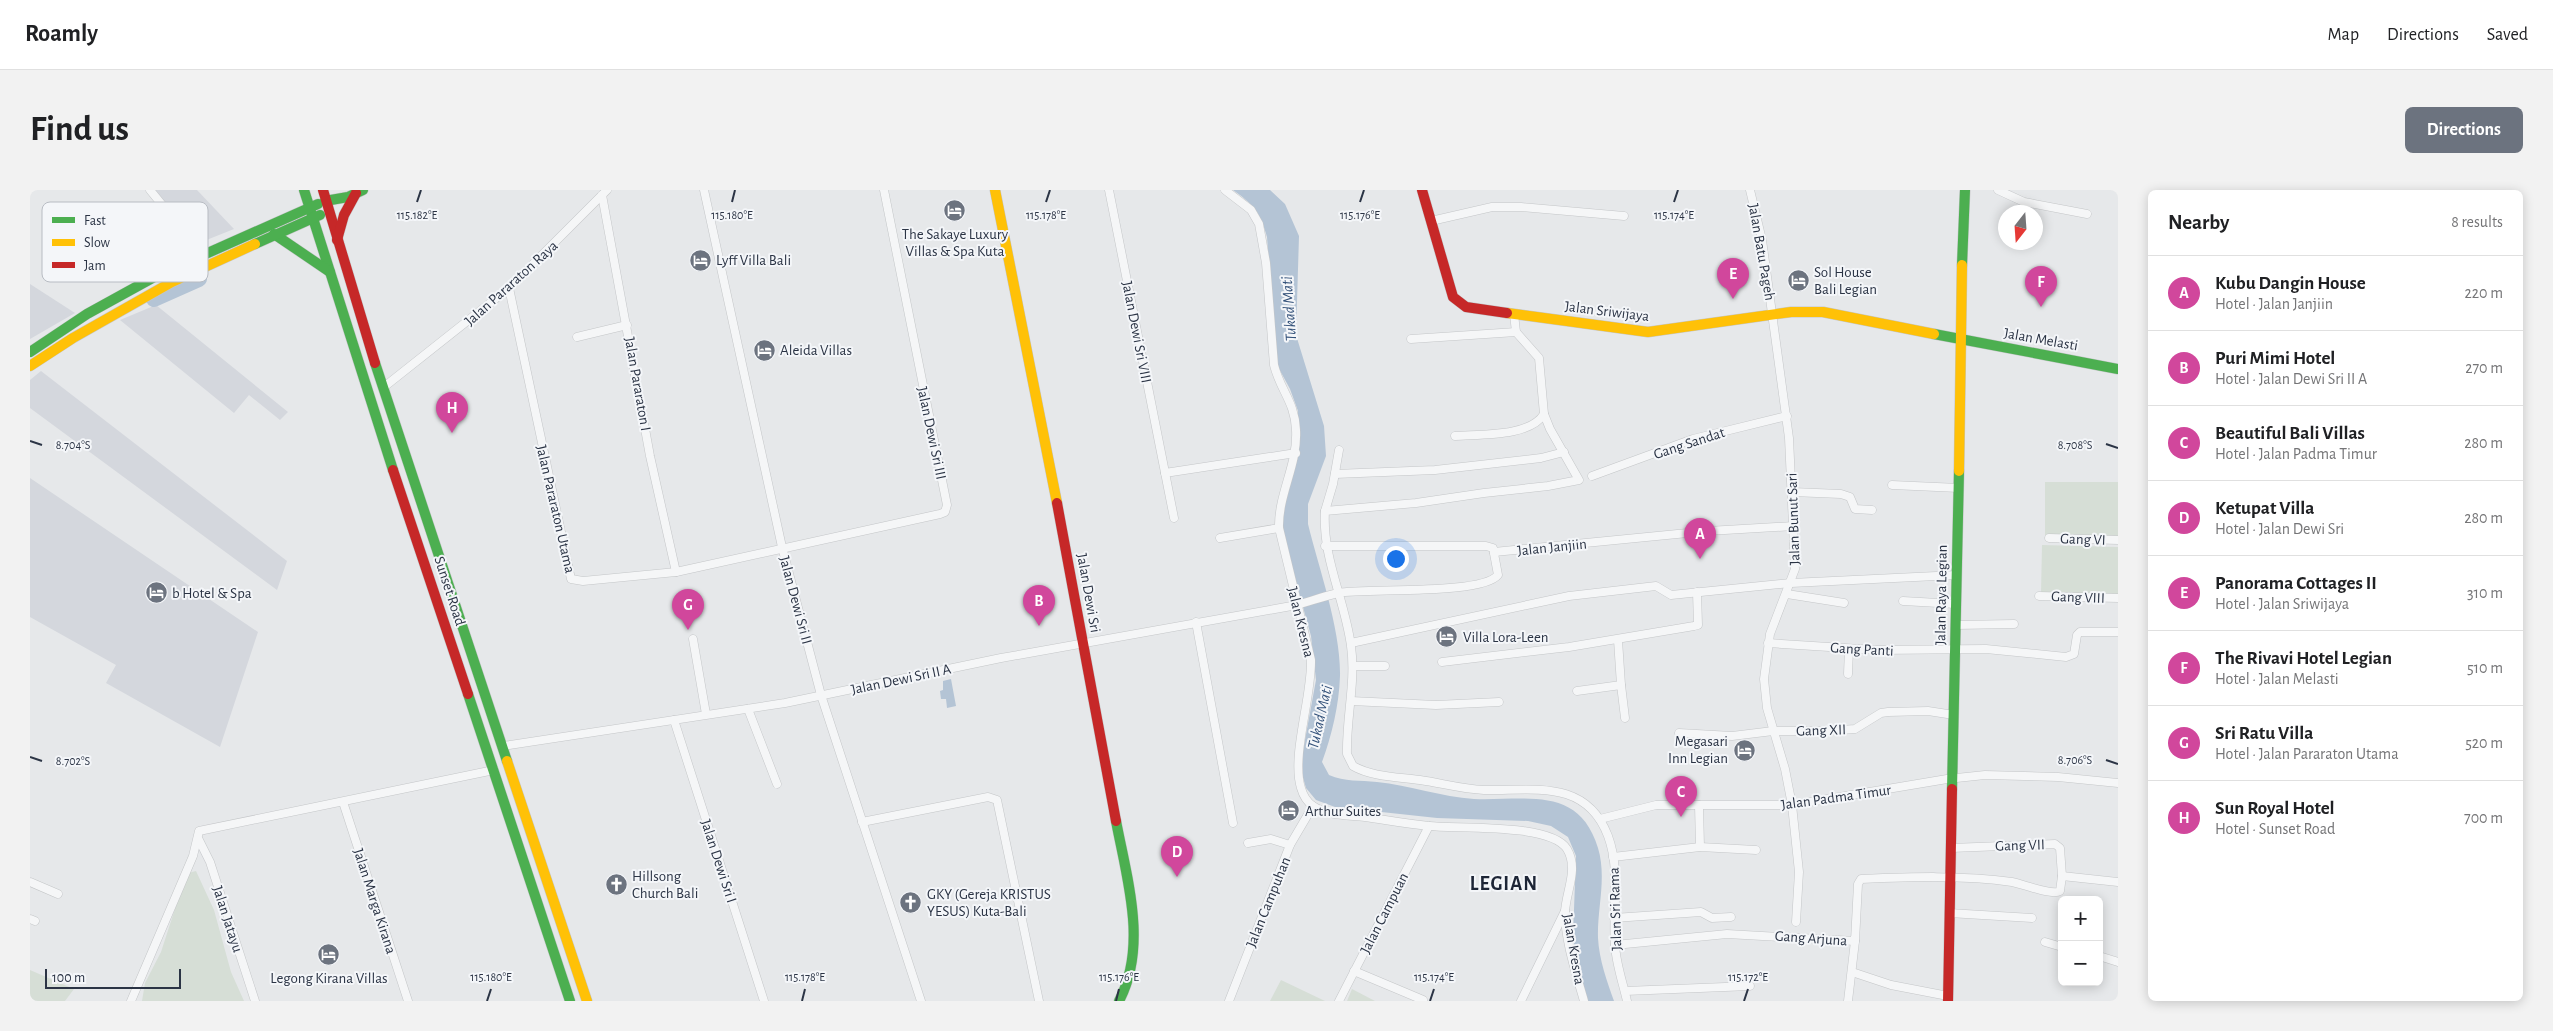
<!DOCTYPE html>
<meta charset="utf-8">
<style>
:root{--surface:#fff;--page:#f2f2f2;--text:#202124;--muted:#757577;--line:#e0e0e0;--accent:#6c737f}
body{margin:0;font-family:"Alegreya Sans",sans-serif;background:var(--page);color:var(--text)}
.controls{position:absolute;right:15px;bottom:15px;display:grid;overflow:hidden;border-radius:8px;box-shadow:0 2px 12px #0003}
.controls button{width:45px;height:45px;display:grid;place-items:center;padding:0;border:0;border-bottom:1px solid var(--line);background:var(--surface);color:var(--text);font:25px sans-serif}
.compass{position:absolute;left:1968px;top:15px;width:45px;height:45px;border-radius:50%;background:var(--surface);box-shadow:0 2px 12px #0003;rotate:197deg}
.scale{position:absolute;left:15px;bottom:12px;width:136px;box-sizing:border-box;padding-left:5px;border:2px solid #2b3445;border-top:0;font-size:14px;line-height:18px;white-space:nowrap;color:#2b3445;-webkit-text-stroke:4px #f4f6f9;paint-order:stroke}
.you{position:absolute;left:1365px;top:368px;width:18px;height:18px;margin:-12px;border:4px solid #fff;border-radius:50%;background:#1a73e8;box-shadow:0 0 0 8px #1a73e833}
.badge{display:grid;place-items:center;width:32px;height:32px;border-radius:50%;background:var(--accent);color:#fff;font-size:16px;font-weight:700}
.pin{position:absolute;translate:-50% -41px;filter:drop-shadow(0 1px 2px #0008)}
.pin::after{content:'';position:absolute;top:26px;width:18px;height:15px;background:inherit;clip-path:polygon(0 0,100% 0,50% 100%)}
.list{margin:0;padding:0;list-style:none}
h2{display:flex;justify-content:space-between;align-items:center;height:65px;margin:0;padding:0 20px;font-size:21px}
h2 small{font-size:16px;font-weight:400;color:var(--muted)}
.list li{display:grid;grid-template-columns:32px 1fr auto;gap:15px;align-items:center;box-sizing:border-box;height:75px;padding:0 20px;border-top:1px solid var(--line)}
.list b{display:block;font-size:19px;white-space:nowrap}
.list p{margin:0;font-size:16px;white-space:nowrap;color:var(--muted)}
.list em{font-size:16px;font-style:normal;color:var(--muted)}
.map{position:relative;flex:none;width:2088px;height:811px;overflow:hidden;border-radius:8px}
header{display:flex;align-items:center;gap:30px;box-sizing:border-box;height:70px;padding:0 25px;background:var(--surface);border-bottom:1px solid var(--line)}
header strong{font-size:24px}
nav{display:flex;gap:28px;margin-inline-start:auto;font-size:18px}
.intro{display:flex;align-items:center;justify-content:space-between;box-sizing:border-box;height:120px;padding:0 30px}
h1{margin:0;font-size:35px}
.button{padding:12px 22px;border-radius:8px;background:var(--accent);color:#fff;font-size:18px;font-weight:700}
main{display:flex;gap:30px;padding:0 30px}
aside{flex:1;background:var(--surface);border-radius:8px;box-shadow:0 2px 12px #0003}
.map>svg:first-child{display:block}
.built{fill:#d4d7dd}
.green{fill:#d6ded6}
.water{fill:#b4c4d5}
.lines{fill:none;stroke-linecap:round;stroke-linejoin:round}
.river{stroke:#b4c4d5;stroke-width:16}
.street-casing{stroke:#c4c6c8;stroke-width:9}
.fast-casing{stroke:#c4c6c8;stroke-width:11}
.slow-casing{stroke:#c4c6c8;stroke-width:11}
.jam-casing{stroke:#c4c6c8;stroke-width:11}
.street{stroke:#f5f6f7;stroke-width:8}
.fast{stroke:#4caf50;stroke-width:10}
.slow{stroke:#ffc107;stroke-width:10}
.jam{stroke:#c62828;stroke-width:10}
.ticks{fill:none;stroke:#2b3445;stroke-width:2}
.labels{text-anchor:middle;stroke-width:4;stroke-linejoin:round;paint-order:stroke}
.poi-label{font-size:15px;fill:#2b3445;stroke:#f4f6f9;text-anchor:start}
.street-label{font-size:15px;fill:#2b3445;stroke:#f4f6f9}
.water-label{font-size:16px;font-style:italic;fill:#34527a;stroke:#f4f6f9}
.district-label{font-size:20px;font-weight:bold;letter-spacing:1px;fill:#1d2536;stroke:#f4f6f9}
.key{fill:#f4f6f9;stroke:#b8bcc3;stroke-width:1}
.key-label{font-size:14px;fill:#2b3445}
.ticks-label{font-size:12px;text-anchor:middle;fill:#2b3445;stroke:#f4f6f9;stroke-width:4;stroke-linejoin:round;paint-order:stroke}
</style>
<header>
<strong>Roamly</strong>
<nav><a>Map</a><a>Directions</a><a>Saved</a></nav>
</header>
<div class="intro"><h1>Find us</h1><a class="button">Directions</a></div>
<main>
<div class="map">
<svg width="2088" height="811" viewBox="0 0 2088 811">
<rect width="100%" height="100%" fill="#e6e8ea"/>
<g class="built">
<polygon points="125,0 167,0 204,39 169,53"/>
<polygon points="0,94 45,123 0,149"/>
<polygon points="126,115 258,222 250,230 219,205 204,223 90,130"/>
<polygon points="11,181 257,371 247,400 0,218 0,190"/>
<polygon points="0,288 228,442 190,557 76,493 86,475 0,427"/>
</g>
<g class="green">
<polygon points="2015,292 2088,292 2088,347 2015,348"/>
<polygon points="2012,355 2088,357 2088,405 2011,403"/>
<polygon points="166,681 184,720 201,782 214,811 112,811 115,793 131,762 154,691 158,683"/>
<polygon points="0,780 44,799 35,811 0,811"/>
<polygon points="1251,790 1295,811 1240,811"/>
<polygon points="1322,799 1345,811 1317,811"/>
</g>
<g class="water">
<path d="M1203 0H1240L1255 14 1269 46 1266 145 1294 236 1296 266 1278 314V334C1289 379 1311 440 1310 486 1309 515 1302 545 1292 572L1299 585C1315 592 1330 590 1347 592 1379 595 1412 607 1444 609 1496 611 1549 595 1568 658 1577 688 1567 718 1568 748 1569 769 1577 792 1584 811H1557L1546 772 1543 746 1546 666 1538 647 1521 636 1498 631 1407 628 1305 617 1286 610 1276 598 1270 577 1286 490 1281 446 1252 341 1251 320 1268 267V221L1260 199 1247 175 1237 47C1230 22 1224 15 1203 0Z"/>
<polygon points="921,489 926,516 917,518 916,509 911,509 910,501 913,500 913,491"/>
</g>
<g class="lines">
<polyline class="river" points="124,109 169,89"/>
<defs>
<g id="street">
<polyline points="120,0 173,65"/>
<polyline points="674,0 752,357 791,505 891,811"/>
<polyline points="1079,0 1144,328"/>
<path d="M1195 0 1221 20 1229 34 1236 73 1244 175C1250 200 1265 212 1266 240 1268 275 1248 304 1249 338L1281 470C1282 507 1261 566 1271 598 1273 605 1277 612 1283 616 1298 626 1318 625 1335 627 1356 630 1377 634 1399 636 1428 639 1521 633 1537 659 1549 679 1536 701 1535 722 1535 751 1546 783 1554 811"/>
<polyline points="1720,0 1732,50 1759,248 1765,379 1740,444 1734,489 1737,518 1755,579 1762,615 1769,682 1766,732"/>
<polyline points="1968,0 1994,12 2057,24"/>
<polyline points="572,5 620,266 646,382"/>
<polyline points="1401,31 1462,17 1491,17 1594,26"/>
<polyline points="479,98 541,389 553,391 646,382 910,324 915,322 917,315 854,0"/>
<polyline points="547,147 597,135"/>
<polyline points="1381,149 1486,142"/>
<polyline points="354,197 479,98 577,0"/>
<path d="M1514 224 1520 239 1549 290 1518 296 1454 303 1386 313 1295 321C1292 368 1315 410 1321 456 1326 492 1316 528 1317 564L1323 576C1342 587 1369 587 1390 590 1411 593 1432 599 1454 600 1502 601 1556 588 1578 646 1591 681 1582 719 1585 755 1586 774 1593 793 1597 811"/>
<path d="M1425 246C1450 244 1500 247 1514 224L1509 168 1486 142 1484 124"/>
<polyline points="1135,283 1266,263"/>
<polyline points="1305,284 1405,280 1511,268 1534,262"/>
<polyline points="1562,286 1663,249 1757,226"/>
<polyline points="1862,295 1929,298"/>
<polyline points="1762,302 1811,304 1820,307 1825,319 1842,320"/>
<polyline points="1295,321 1303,294 1309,260"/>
<polyline points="1190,348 1249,338"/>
<polyline points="2019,348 2088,350"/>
<polyline points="1464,362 1678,341 1764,336"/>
<polyline points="1757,404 1814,413"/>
<polyline points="2009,406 2088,408"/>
<polyline points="1873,411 1926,414"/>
<polyline points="1166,432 1203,633"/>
<polyline points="1926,435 1984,434"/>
<polyline points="663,449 676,524"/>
<polyline points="1321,453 1539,406 1626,396 1641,405 1761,393 1927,385"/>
<polyline points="1738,453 1846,460 1956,459 2036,467 2044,464 2047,445 2050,442 2088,442"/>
<polyline points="1412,472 1539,457 1664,436 1668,435 1667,402"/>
<polyline points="1323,476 1355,476"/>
<polyline points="1818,484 1819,459"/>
<polyline points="1591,495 1595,528"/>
<polyline points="1547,501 1591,495 1588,450"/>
<polyline points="1321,511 1406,515 1469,512"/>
<polyline points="718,519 747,594"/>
<polyline points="644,530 734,811"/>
<polyline points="1649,543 1702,546 1743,541 1797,541 1825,539 1851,523 1858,522 1898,521 1924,525"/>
<path d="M473 556 755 513 971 468 1267 415C1281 411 1295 406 1308 403 1339 398 1452 405 1468 385L1463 358 1456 356H1295"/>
<polyline points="313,612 378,811"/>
<polyline points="1669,615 1670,657"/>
<polyline points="1570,629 1626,615 1762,615 1917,589 1955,585 2028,587 2088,593"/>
<polyline points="832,632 958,607 967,610 1009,811"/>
<polyline points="168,648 180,672 225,811"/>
<polyline points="1218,653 1241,649 1260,655"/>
<polyline points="1921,658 2025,654 2030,658 2032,686"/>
<polyline points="1583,667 1670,657 1726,660"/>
<polyline points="0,692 28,704"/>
<polyline points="1919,723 2002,728"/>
<polyline points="1584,728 1671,722 1682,728 1701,727"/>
<polyline points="0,729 5,731"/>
<polyline points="2015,752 2032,757"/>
<path d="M1585 755 1697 744 1825 751 1828 694 1831 689C1881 687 1932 685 1982 692 1993 694 2022 706 2030 701L2032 686 2088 692"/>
<polyline points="2069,766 2088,772"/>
<polyline points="1324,781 1393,810"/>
<polyline points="1822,782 1861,795 1918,806"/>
<polyline points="1595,801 1720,796"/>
<polyline points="101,811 163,666 169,641 464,580"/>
<polyline points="1199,811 1260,655 1283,616"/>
<polyline points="1309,811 1399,636"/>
<polyline points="1491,811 1535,721"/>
<polyline points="1818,811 1825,751"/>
</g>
<g id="fast">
<polyline points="274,0 363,280"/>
<polyline points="295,11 318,7 333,0"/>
<polyline points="244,44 300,82"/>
<polyline points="225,54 290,25"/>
<polyline points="1932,75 1935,0"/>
<polyline points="1904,144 2088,179"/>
<polyline points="0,162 57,124 126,86 288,14"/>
<polyline points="345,173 477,571"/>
<polyline points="438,504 540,811"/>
<polyline points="1922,599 1929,281"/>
<path d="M1086 631C1097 689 1118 756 1089 811"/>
</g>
<g id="slow">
<polyline points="965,0 1027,313"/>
<polyline points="1477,123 1618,142 1761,122 1793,122 1904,144"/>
<polyline points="0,176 43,148 142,92 225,54"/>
<polyline points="1929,281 1932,75"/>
<polyline points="477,571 557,811"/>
</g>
<g id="jam">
<polyline points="293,0 345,173"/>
<polyline points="1392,0 1423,107 1436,117 1477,123"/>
<polyline points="307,50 314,25 326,3"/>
<polyline points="363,280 438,504"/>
<polyline points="1027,313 1086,631"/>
<polyline points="1918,811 1922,599"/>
</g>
</defs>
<use href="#street" class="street-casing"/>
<use href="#fast" class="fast-casing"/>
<use href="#slow" class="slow-casing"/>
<use href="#jam" class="jam-casing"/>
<use href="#street" class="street"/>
<use href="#fast" class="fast"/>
<use href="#slow" class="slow"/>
<use href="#jam" class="jam"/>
</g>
<path class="ticks" d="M387 12 391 0M702 12 705 0M1016 12 1020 0M1330 12 1334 0M1644 12 1648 0M0 251 12 255M2076 254 2088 258M0 567 12 571M2076 570 2088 574M457 811 461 799M772 811 775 799M1086 811 1089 799M1400 811 1404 799M1714 811 1718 799"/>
<defs>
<symbol id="hotel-disc" viewBox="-11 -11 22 22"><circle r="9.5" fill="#6c737f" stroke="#f4f6f9"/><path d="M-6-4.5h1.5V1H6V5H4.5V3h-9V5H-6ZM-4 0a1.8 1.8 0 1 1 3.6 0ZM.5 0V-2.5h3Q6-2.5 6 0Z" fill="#fff"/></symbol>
<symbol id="church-disc" viewBox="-11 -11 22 22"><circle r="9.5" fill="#6c737f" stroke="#f4f6f9"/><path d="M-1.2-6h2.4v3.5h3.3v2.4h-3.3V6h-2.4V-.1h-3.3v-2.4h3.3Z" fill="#fff"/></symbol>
</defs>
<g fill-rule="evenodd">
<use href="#hotel-disc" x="912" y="8" width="25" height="25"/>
<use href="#hotel-disc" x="658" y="58" width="25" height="25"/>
<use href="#hotel-disc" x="1756" y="78" width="25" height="25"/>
<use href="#hotel-disc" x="722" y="148" width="25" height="25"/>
<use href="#hotel-disc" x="114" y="390" width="25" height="25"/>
<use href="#hotel-disc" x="1404" y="434" width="25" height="25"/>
<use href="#hotel-disc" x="1702" y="548" width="25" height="25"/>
<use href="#hotel-disc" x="1246" y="608" width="25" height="25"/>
<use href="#church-disc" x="574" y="682" width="25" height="25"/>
<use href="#church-disc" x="868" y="700" width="25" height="25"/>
<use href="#hotel-disc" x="286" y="752" width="25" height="25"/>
</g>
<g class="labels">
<g class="poi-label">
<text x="925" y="49" text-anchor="middle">The Sakaye Luxury<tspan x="925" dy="17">Villas &amp; Spa Kuta</tspan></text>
<text x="686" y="75">Lyff Villa Bali</text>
<text x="1784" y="87">Sol House<tspan x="1784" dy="17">Bali Legian</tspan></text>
<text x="750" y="165">Aleida Villas</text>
<text x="142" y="408">b Hotel &amp; Spa</text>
<text x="1433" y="452">Villa Lora-Leen</text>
<text x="1698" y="556" text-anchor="end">Megasari<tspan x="1698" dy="17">Inn Legian</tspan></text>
<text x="1275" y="626">Arthur Suites</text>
<text x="602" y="691">Hillsong<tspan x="602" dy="17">Church Bali</tspan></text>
<text x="897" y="709">GKY (Gereja KRISTUS<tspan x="897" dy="17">YESUS) Kuta-Bali</tspan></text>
<text x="299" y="793" text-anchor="middle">Legong Kirana Villas</text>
</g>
<g class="street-label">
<text transform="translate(1732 62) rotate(80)" y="5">Jalan Batu Pageh</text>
<text transform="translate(481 93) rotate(-42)" y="5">Jalan Pararaton Raya</text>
<text transform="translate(1577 121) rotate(7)" y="5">Jalan Sriwijaya</text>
<text transform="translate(1107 142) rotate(79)" y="5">Jalan Dewi Sri VIII</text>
<text transform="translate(2011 149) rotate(10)" y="5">Jalan Melasti</text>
<text transform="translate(608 194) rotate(80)" y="5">Jalan Pararaton I</text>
<text transform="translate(902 243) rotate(78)" y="5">Jalan Dewi Sri III</text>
<text transform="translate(1659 253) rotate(-18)" y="5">Gang Sandat</text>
<text transform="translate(526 319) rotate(77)" y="5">Jalan Pararaton Utama</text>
<text transform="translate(1763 329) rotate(-92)" y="5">Jalan Bunut Sari</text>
<text transform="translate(2053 349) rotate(2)" y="5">Gang VI</text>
<text transform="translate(1522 357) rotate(-6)" y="5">Jalan Janjiin</text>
<text transform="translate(420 401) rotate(72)" y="5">Sunset Road</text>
<text transform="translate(1059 403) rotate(80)" y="5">Jalan Dewi Sri</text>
<text transform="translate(1911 405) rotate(-89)" y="5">Jalan Raya Legian</text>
<text transform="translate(2048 407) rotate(2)" y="5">Gang VIII</text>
<text transform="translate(766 410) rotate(75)" y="5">Jalan Dewi Sri II</text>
<text transform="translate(1271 432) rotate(76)" y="5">Jalan Kresna</text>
<text transform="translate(1832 459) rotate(3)" y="5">Gang Panti</text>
<text transform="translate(871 489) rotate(-12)" y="5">Jalan Dewi Sri II A</text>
<text transform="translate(1791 540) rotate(-2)" y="5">Gang XII</text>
<text transform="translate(1806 607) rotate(-8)" y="5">Jalan Padma Timur</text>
<text transform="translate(1990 655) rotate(-2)" y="5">Gang VII</text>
<text transform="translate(689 671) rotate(72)" y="5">Jalan Dewi Sri I</text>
<text transform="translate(345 711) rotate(72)" y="5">Jalan Marga Kirana</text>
<text transform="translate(1238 712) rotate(-68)" y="5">Jalan Campuhan</text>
<text transform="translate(1585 719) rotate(-92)" y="5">Jalan Sri Rama</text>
<text transform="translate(1354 723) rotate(-63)" y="5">Jalan Campuan</text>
<text transform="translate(198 729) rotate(72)" y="5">Jalan Jatayu</text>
<text transform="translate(1781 748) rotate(4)" y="5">Gang Arjuna</text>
<text transform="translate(1544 759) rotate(80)" y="5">Jalan Kresna</text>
</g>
<g class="water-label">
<text transform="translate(1258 119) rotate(-94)" y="6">Tukad Mati</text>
<text transform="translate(1289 527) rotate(-77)" y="6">Tukad Mati</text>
</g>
<g class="district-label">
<text x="1474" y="700">LEGIAN</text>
</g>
</g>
<rect x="12" y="12" width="166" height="80" rx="8" class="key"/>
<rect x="22" y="27" width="23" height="6" fill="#4caf50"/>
<rect x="22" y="49" width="23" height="7" fill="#ffc107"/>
<rect x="22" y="72" width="23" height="6" fill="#c62828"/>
<g class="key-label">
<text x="54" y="35">Fast</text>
<text x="54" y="57">Slow</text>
<text x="54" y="80">Jam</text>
</g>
<g class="ticks-label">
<text x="387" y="29">115.182°E</text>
<text x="702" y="29">115.180°E</text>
<text x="1016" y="29">115.178°E</text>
<text x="1330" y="29">115.176°E</text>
<text x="1644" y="29">115.174°E</text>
<text x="2045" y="259">8.708°S</text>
<text x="43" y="259">8.704°S</text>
<text x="2045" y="574">8.706°S</text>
<text x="43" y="575">8.702°S</text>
<text x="461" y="791">115.180°E</text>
<text x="775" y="791">115.178°E</text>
<text x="1089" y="791">115.176°E</text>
<text x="1404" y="791">115.174°E</text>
<text x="1718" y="791">115.172°E</text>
</g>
</svg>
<div class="controls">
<button>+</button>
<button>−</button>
</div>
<svg class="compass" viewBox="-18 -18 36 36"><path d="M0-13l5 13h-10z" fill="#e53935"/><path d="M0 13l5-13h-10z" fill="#757577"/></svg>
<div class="scale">100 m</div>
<div class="you"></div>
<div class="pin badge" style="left:1670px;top:369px;background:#d1479c">A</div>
<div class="pin badge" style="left:1009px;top:436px;background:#d1479c">B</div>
<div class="pin badge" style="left:1651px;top:627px;background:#d1479c">C</div>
<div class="pin badge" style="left:1147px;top:687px;background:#d1479c">D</div>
<div class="pin badge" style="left:1703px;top:109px;background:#d1479c">E</div>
<div class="pin badge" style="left:2011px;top:117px;background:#d1479c">F</div>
<div class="pin badge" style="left:658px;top:440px;background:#d1479c">G</div>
<div class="pin badge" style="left:422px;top:243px;background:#d1479c">H</div>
</div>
<aside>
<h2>Nearby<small>8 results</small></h2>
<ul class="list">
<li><span class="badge" style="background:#d1479c">A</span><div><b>Kubu Dangin House</b><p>Hotel · Jalan Janjiin</p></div><em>220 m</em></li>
<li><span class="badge" style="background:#d1479c">B</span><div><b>Puri Mimi Hotel</b><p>Hotel · Jalan Dewi Sri II A</p></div><em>270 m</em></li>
<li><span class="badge" style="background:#d1479c">C</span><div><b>Beautiful Bali Villas</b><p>Hotel · Jalan Padma Timur</p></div><em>280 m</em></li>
<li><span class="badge" style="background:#d1479c">D</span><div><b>Ketupat Villa</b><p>Hotel · Jalan Dewi Sri</p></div><em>280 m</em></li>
<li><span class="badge" style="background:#d1479c">E</span><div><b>Panorama Cottages II</b><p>Hotel · Jalan Sriwijaya</p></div><em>310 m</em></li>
<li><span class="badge" style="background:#d1479c">F</span><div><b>The Rivavi Hotel Legian</b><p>Hotel · Jalan Melasti</p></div><em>510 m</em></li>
<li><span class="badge" style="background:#d1479c">G</span><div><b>Sri Ratu Villa</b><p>Hotel · Jalan Pararaton Utama</p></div><em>520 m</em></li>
<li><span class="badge" style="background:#d1479c">H</span><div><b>Sun Royal Hotel</b><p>Hotel · Sunset Road</p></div><em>700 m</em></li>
</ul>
</aside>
</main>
